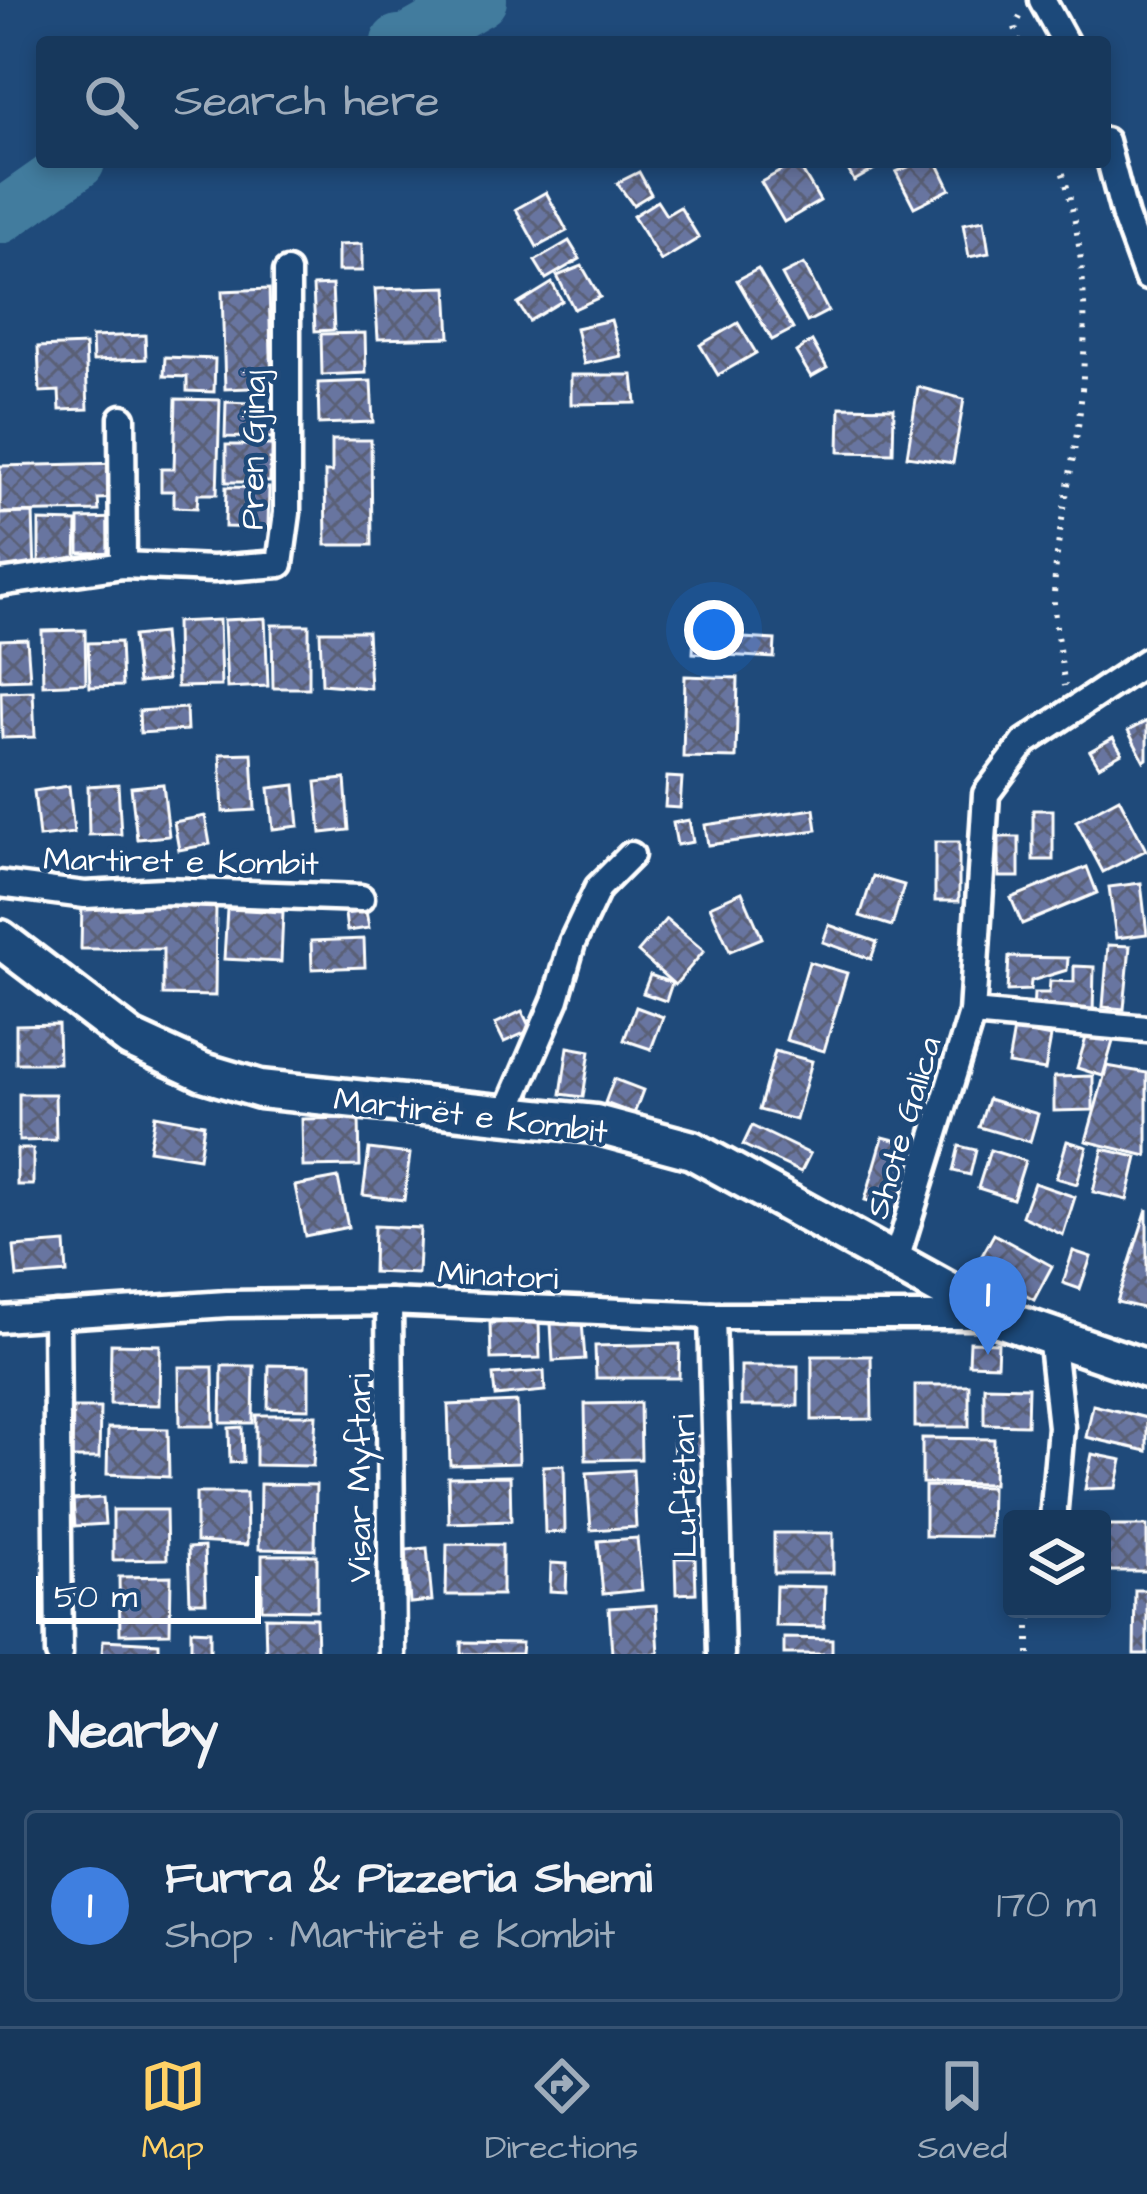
<!DOCTYPE html>
<meta charset="utf-8">
<style>
:root{--surface:#17385c;--page:#203f62;--text:#f1f3f6;--muted:#9eacbb;--line:#365272;--accent:#ffd166}
body{margin:0;font-family:"Architects Daughter",sans-serif;background:var(--page);color:var(--text)}
.controls{position:absolute;right:36px;bottom:36px;display:grid;overflow:hidden;border-radius:12px;box-shadow:0 6px 18px #0003}
.controls button{width:108px;height:108px;display:grid;place-items:center;padding:0;border:0;border-bottom:3px solid var(--line);background:var(--surface);color:var(--text);font:60px sans-serif}
.scale{position:absolute;left:36px;bottom:30px;width:225px;box-sizing:border-box;padding-left:12px;border:6px solid #fff;border-top:0;font-size:33px;line-height:42px;white-space:nowrap;color:#fff;-webkit-text-stroke:9px #1f4a7a;paint-order:stroke}
.you{position:absolute;left:714px;top:630px;width:42px;height:42px;margin:-30px;border:9px solid #fff;border-radius:50%;background:#1a73e8;box-shadow:0 0 0 18px #1a73e833}
.badge{display:grid;place-items:center;width:78px;height:78px;border-radius:50%;background:var(--accent);color:#fff;font-size:39px;font-weight:700}
.pin{position:absolute;translate:-50% -99px;filter:drop-shadow(0 3px 6px #0008)}
.pin::after{content:'';position:absolute;top:63px;width:42px;height:36px;background:inherit;clip-path:polygon(0 0,100% 0,50% 100%)}
.list{margin:0;padding:0;list-style:none}
h2{display:flex;justify-content:space-between;align-items:center;height:156px;margin:0;padding:0 48px;font-size:51px}
h2 small{font-size:39px;font-weight:400;color:var(--muted)}
.list li{display:grid;grid-template-columns:78px 1fr auto;gap:36px;align-items:center;box-sizing:border-box;height:192px;margin:0 24px 24px;padding:0 24px;border:3px solid var(--line);border-radius:12px}
.list b{display:block;font-size:45px;white-space:nowrap}
.list p{margin:0;font-size:39px;white-space:nowrap;color:var(--muted)}
.list em{font-size:39px;font-style:normal;color:var(--muted)}
.icon{flex:none;width:66px;height:66px;fill:none;stroke:currentColor;stroke-width:2;stroke-linecap:round;stroke-linejoin:round}
.map{position:relative;flex:none;width:1147px;height:1654px;overflow:hidden}
.search{position:absolute;background:var(--surface);box-shadow:0 6px 18px #0003;left:36px;right:36px;top:36px;height:132px;display:flex;align-items:center;gap:30px;box-sizing:border-box;padding:0 42px;border-radius:12px;color:var(--muted);font-size:45px}
.sheet{height:372px;background:var(--surface)}
nav{display:flex;justify-content:space-around;align-items:center;box-sizing:border-box;height:168px;border-top:3px solid var(--line);background:var(--surface);font-size:33px;color:var(--muted)}
nav a{display:grid;justify-items:center;gap:6px}
nav .on{color:var(--accent)}
.map>svg:first-child{display:block}
.lines{fill:none;stroke-linecap:round;stroke-linejoin:round}
.river{stroke:#437c9e;stroke-width:54}
.building{fill:url(#building-cross-hatch);stroke:#fff;stroke-width:3}
.minor-casing{stroke:#fff;stroke-width:33}
.primary-casing{stroke:#fff;stroke-width:45}
.path{stroke:#fff;stroke-width:6;stroke-dasharray:3 9;stroke-linecap:butt}
.minor{stroke:#1f4a7a;stroke-width:24}
.primary{stroke:#1f4a7a;stroke-width:36}
.labels{text-anchor:middle;stroke-width:9;stroke-linejoin:round;paint-order:stroke}
.street-label{font-size:33px;fill:#fff;stroke:#1f4a7a}
</style>
<div class="map">
<svg width="1147" height="1654" viewBox="0 0 1147 1654">
<defs>
<pattern id="building-cross-hatch" width="8" height="8" patternUnits="userSpaceOnUse" patternTransform="scale(3)"><rect width="8" height="8" fill="#6774a0"/><path d="M0 0l8 8M0 8l8-8" fill="none" stroke="#5a6076"/></pattern>
</defs>
<rect width="100%" height="100%" fill="#1f4a7a"/>
<filter id="ink" filterUnits="userSpaceOnUse"><feTurbulence type="fractalNoise" baseFrequency=".00833" numOctaves="2"/><feDisplacementMap in="SourceGraphic" scale="24" xChannelSelector="R" yChannelSelector="G"/><feConvolveMatrix kernelMatrix="1 2 1 2 8 2 1 2 1" color-interpolation-filters="sRGB"/></filter>
<g filter="url(#ink)">
<g class="lines">
<g class="river">
<polyline points="398,42 408,41 480,0"/>
<polyline points="0,217 78,162"/>
</g>
</g>
<g class="building">
<polygon points="797,162 820,201 784,222 761,182"/>
<polygon points="844,162 887,162 854,181"/>
<polygon points="919,162 937,162 950,189 914,207 896,172"/>
<polygon points="639,172 651,194 633,205 617,183"/>
<polygon points="546,192 567,231 537,247 516,209"/>
<polygon points="657,201 666,215 680,207 699,238 661,261 633,216"/>
<polygon points="984,220 989,253 969,257 963,224"/>
<polygon points="569,241 580,259 546,279 535,261"/>
<polygon points="362,244 362,271 338,271 338,245"/>
<polygon points="804,264 828,311 807,322 782,275"/>
<polygon points="582,266 600,297 574,309 557,276"/>
<polygon points="758,269 793,329 772,340 737,280"/>
<polygon points="552,283 562,301 529,321 518,304"/>
<polygon points="332,285 334,330 315,331 313,286"/>
<polygon points="447,287 450,337 378,339 375,289"/>
<polygon points="269,289 272,387 225,389 222,291"/>
<polygon points="611,320 621,356 584,364 576,328"/>
<polygon points="738,323 756,353 718,375 700,345"/>
<polygon points="365,333 366,373 322,375 321,334"/>
<polygon points="145,335 146,359 93,361 92,337"/>
<polygon points="812,341 827,368 811,377 796,352"/>
<polygon points="85,345 88,409 60,410 59,391 40,392 38,347"/>
<polygon points="165,357 215,359 214,392 187,391 187,377 164,376"/>
<polygon points="571,375 633,375 636,403 571,404"/>
<polygon points="371,381 373,422 319,424 318,383"/>
<polygon points="918,387 964,399 953,463 907,456"/>
<polygon points="176,399 220,400 217,494 198,494 197,508 174,507 174,491 161,491 161,469 174,469"/>
<polygon points="226,402 278,404 276,438 225,437"/>
<polygon points="840,407 894,408 893,453 839,452"/>
<polygon points="332,440 371,440 372,545 326,545 325,472 332,472"/>
<polygon points="226,445 275,445 279,459 270,459 270,482 226,482"/>
<polygon points="121,463 122,498 98,499 99,511 0,513 0,466"/>
<polygon points="226,487 269,488 268,528 225,527"/>
<polygon points="33,513 35,572 0,574 0,514"/>
<polygon points="121,518 121,552 79,553 79,519"/>
<polygon points="39,521 77,522 76,562 39,561"/>
<polygon points="265,618 268,686 227,688 224,620"/>
<polygon points="219,620 221,686 177,687 176,622"/>
<polygon points="272,625 309,625 309,688 273,688"/>
<polygon points="85,630 86,683 43,685 42,631"/>
<polygon points="320,631 367,631 370,688 322,684"/>
<polygon points="163,633 167,680 138,683 133,636"/>
<polygon points="694,635 775,640 774,658 693,653"/>
<polygon points="27,639 30,679 0,680 0,640"/>
<polygon points="120,642 122,686 90,687 88,643"/>
<polygon points="685,676 738,678 736,758 683,757"/>
<polygon points="33,691 35,737 2,738 1,692"/>
<polygon points="186,708 187,730 140,733 139,711"/>
<polygon points="1147,721 1147,759 1144,761 1128,731"/>
<polygon points="1113,738 1122,753 1099,766 1090,751"/>
<polygon points="252,753 255,810 223,812 220,754"/>
<polygon points="667,777 682,778 680,808 665,807"/>
<polygon points="345,779 349,830 321,833 316,782"/>
<polygon points="118,784 121,834 89,835 88,786"/>
<polygon points="163,784 169,836 137,839 131,787"/>
<polygon points="295,785 299,826 273,829 269,788"/>
<polygon points="69,786 74,833 39,837 34,791"/>
<polygon points="1119,798 1146,850 1103,872 1076,821"/>
<polygon points="814,809 817,830 708,845 705,825"/>
<rect x="1033" y="810" width="20" height="50"/>
<polygon points="205,816 210,844 179,850 174,822"/>
<polygon points="689,820 693,842 677,845 673,823"/>
<rect x="999" y="837" width="20" height="40"/>
<rect x="935" y="842" width="24" height="59"/>
<polygon points="1087,867 1097,893 1022,924 1011,898"/>
<polygon points="873,876 904,885 892,926 860,916"/>
<polygon points="1141,883 1147,934 1116,938 1109,887"/>
<polygon points="742,892 762,938 730,951 710,906"/>
<polygon points="82,903 216,904 215,996 163,995 163,949 81,949"/>
<polygon points="227,909 283,912 281,962 224,959"/>
<polygon points="366,911 369,928 347,931 345,914"/>
<polygon points="666,919 704,951 675,985 638,952"/>
<polygon points="829,925 877,942 871,959 823,942"/>
<polygon points="364,939 365,967 312,969 311,941"/>
<polygon points="1108,945 1130,946 1124,1009 1103,1007"/>
<polygon points="1009,957 1068,958 1067,970 1031,981 1030,990 1007,991"/>
<polygon points="809,962 847,973 824,1051 786,1040"/>
<polygon points="1074,966 1094,967 1093,1016 1033,1013 1034,993 1049,993 1050,981 1074,982"/>
<polygon points="650,975 672,983 666,1001 643,993"/>
<polygon points="636,1007 663,1017 651,1049 624,1040"/>
<polygon points="522,1011 531,1030 504,1042 495,1024"/>
<polygon points="58,1024 59,1063 16,1063 16,1025"/>
<polygon points="1090,1024 1116,1031 1103,1076 1077,1068"/>
<polygon points="1014,1030 1051,1037 1045,1070 1008,1064"/>
<polygon points="568,1047 590,1051 583,1097 561,1094"/>
<polygon points="775,1051 812,1061 796,1120 759,1110"/>
<polygon points="1107,1066 1147,1073 1147,1156 1086,1141"/>
<polygon points="1093,1076 1093,1110 1054,1111 1054,1077"/>
<polygon points="614,1079 643,1090 634,1114 605,1103"/>
<polygon points="19,1094 55,1094 56,1140 19,1141"/>
<polygon points="988,1099 1038,1114 1030,1142 979,1127"/>
<polygon points="155,1115 204,1124 199,1158 149,1150"/>
<polygon points="359,1118 360,1166 303,1167 302,1119"/>
<polygon points="752,1126 810,1154 801,1172 743,1145"/>
<polygon points="883,1137 922,1147 904,1211 865,1200"/>
<polygon points="1067,1141 1087,1147 1077,1184 1056,1178"/>
<polygon points="959,1146 976,1150 970,1175 953,1171"/>
<rect x="17" y="1149" width="16" height="36"/>
<polygon points="369,1149 410,1154 404,1200 363,1195"/>
<polygon points="1103,1149 1137,1157 1127,1200 1093,1192"/>
<polygon points="990,1150 1025,1161 1013,1199 978,1188"/>
<polygon points="338,1178 348,1227 305,1236 295,1186"/>
<polygon points="1034,1183 1075,1197 1063,1235 1022,1216"/>
<polygon points="1147,1209 1147,1309 1117,1302"/>
<polygon points="374,1226 420,1228 418,1274 373,1272"/>
<polygon points="994,1234 1052,1266 1034,1300 1002,1283 1007,1274 980,1259"/>
<polygon points="65,1243 67,1273 17,1277 14,1247"/>
<polygon points="1073,1251 1091,1257 1080,1289 1063,1283"/>
<polygon points="539,1322 540,1358 491,1359 490,1323"/>
<polygon points="582,1322 585,1359 553,1361 551,1323"/>
<polygon points="970,1342 998,1343 997,1365 969,1364"/>
<polygon points="111,1344 160,1345 159,1405 110,1404"/>
<polygon points="680,1344 679,1378 596,1378 595,1346"/>
<polygon points="812,1356 871,1356 872,1419 812,1420"/>
<polygon points="269,1365 309,1366 309,1409 268,1408"/>
<polygon points="222,1366 254,1366 253,1423 221,1423"/>
<rect x="741" y="1366" width="57" height="40"/>
<polygon points="179,1367 213,1367 214,1426 180,1426"/>
<polygon points="544,1371 545,1391 495,1396 493,1375"/>
<rect x="915" y="1385" width="54" height="42"/>
<polygon points="984,1386 1028,1387 1027,1425 984,1424"/>
<polygon points="517,1402 519,1463 450,1465 448,1405"/>
<polygon points="640,1403 641,1459 586,1460 585,1404"/>
<polygon points="1093,1405 1147,1418 1147,1451 1086,1437"/>
<polygon points="73,1408 100,1408 99,1458 72,1458"/>
<polygon points="256,1415 316,1415 313,1466 256,1465"/>
<polygon points="242,1427 243,1462 230,1463 229,1428"/>
<polygon points="108,1428 168,1429 169,1477 107,1474"/>
<polygon points="673,1436 701,1436 702,1456 674,1456"/>
<polygon points="922,1438 994,1439 993,1484 922,1483"/>
<polygon points="1092,1454 1122,1460 1116,1488 1085,1489"/>
<polygon points="564,1465 565,1532 545,1533 543,1466"/>
<polygon points="633,1470 636,1527 591,1530 587,1473"/>
<polygon points="510,1476 511,1521 449,1523 448,1477"/>
<polygon points="260,1484 316,1485 315,1550 259,1549"/>
<polygon points="925,1486 991,1487 990,1537 925,1536"/>
<polygon points="196,1493 246,1493 247,1545 196,1542"/>
<polygon points="103,1498 105,1524 75,1526 73,1500"/>
<polygon points="113,1510 166,1510 167,1559 113,1560"/>
<rect x="1102" y="1526" width="45" height="45"/>
<rect x="774" y="1533" width="59" height="40"/>
<polygon points="637,1538 642,1590 603,1594 598,1541"/>
<polygon points="447,1544 502,1545 502,1595 446,1595"/>
<polygon points="204,1547 206,1602 190,1602 188,1548"/>
<polygon points="427,1548 432,1601 410,1603 406,1550"/>
<polygon points="262,1555 317,1555 317,1610 262,1609"/>
<polygon points="675,1558 695,1558 696,1593 676,1594"/>
<polygon points="551,1563 567,1564 566,1592 550,1591"/>
<polygon points="171,1576 170,1633 120,1634 119,1577"/>
<polygon points="776,1586 825,1587 824,1627 775,1626"/>
<polygon points="1135,1590 1147,1590 1147,1654 1134,1654"/>
<polygon points="656,1605 659,1654 612,1654 609,1608"/>
<polygon points="265,1617 316,1618 317,1654 266,1654"/>
<polygon points="191,1630 210,1631 210,1654 191,1654"/>
<polygon points="784,1638 832,1639 832,1654 784,1654"/>
<polygon points="103,1640 159,1643 159,1654 102,1654"/>
<polygon points="461,1642 522,1643 521,1654 461,1654"/>
</g>
<g class="lines">
<defs>
<g id="minor">
<polyline points="1042,0 1065,42"/>
<polyline points="1105,141 1125,217 1147,277"/>
<polyline points="122,418 123,565"/>
<polyline points="0,583 123,565 213,569 280,564 287,513 287,272"/>
<polyline points="0,884 85,895 164,891 361,898"/>
<polyline points="972,1013 1147,1029"/>
<polyline points="506,1115 556,999 572,943 598,888 631,855"/>
<polyline points="896,1260 972,1013 986,794 1025,742 1147,661"/>
<polyline points="389,1302 392,1654"/>
<polyline points="56,1315 59,1654"/>
<polyline points="712,1316 721,1654"/>
<polyline points="0,1319 227,1304 389,1302 712,1316 984,1316"/>
<polyline points="1051,1335 1061,1427 1053,1519"/>
</g>
<polyline id="primary" points="0,939 131,1039 203,1072 260,1089 595,1124 692,1150 993,1316 1147,1369"/>
</defs>
<use href="#minor" class="minor-casing"/>
<use href="#primary" class="primary-casing"/>
<g class="path">
<polyline points="1019,42 1015,27 1020,17"/>
<path d="M1059 162C1087 240 1089 337 1079 419 1071 480 1054 541 1054 603 1055 630 1061 659 1065 686"/>
<polyline points="1029,1654 1029,1625 1034,1609"/>
</g>
<use href="#minor" class="minor"/>
<use href="#primary" class="primary"/>
</g>
</g>
<g class="labels">
<g class="street-label">
<text transform="translate(252 450) rotate(-89)" y="12">Pren Gjinaj</text>
<text transform="translate(181 860) rotate(1)" y="12">Martiret e Kombit</text>
<text transform="translate(471 1114) rotate(7)" y="12">Martirët e Kombit</text>
<text transform="translate(902 1127) rotate(-73)" y="12">Shote Galica</text>
<text transform="translate(498 1274) rotate(3)" y="12">Minatori</text>
<text transform="translate(358 1478) rotate(-90)" y="12">Visar Myftari</text>
<text transform="translate(683 1486) rotate(-91)" y="12">Luftëtari</text>
</g>
</g>
</svg>
<div class="controls">
<button><svg class="icon" aria-label="layers" viewBox="0 0 24 24"><path d="M12 4l9 5-9 5-9-5zM3 14l9 5 9-5"/></svg></button>
</div>
<div class="scale">50 m</div>
<div class="you"></div>
<div class="pin badge" style="left:988px;top:1355px;background:#3f7fe0">1</div>
<div class="search"><svg class="icon" aria-label="search" viewBox="0 0 24 24"><circle cx="10" cy="10" r="6"/><path d="M15 15l6 6"/></svg>Search here</div>
</div>
<section class="sheet">
<h2>Nearby<small></small></h2>
<ul class="list">
<li><span class="badge" style="background:#3f7fe0">1</span><div><b>Furra &amp; Pizzeria Shemi</b><p>Shop · Martirët e Kombit</p></div><em>170 m</em></li>
</ul>
</section>
<nav>
<a class="on"><svg class="icon" aria-label="map" viewBox="0 0 24 24"><path d="M3 6l6-2 6 2 6-2v14l-6 2-6-2-6 2zM9 4v14M15 6v14"/></svg>Map</a>
<a><svg class="icon" aria-label="directions" viewBox="0 0 24 24"><path d="M12 3l9 9-9 9-9-9zM9 14v-3h6M13 9l2 2-2 2"/></svg>Directions</a>
<a><svg class="icon" aria-label="saved" viewBox="0 0 24 24"><path d="M7 4h10v16l-5-4-5 4z"/></svg>Saved</a>
</nav>
